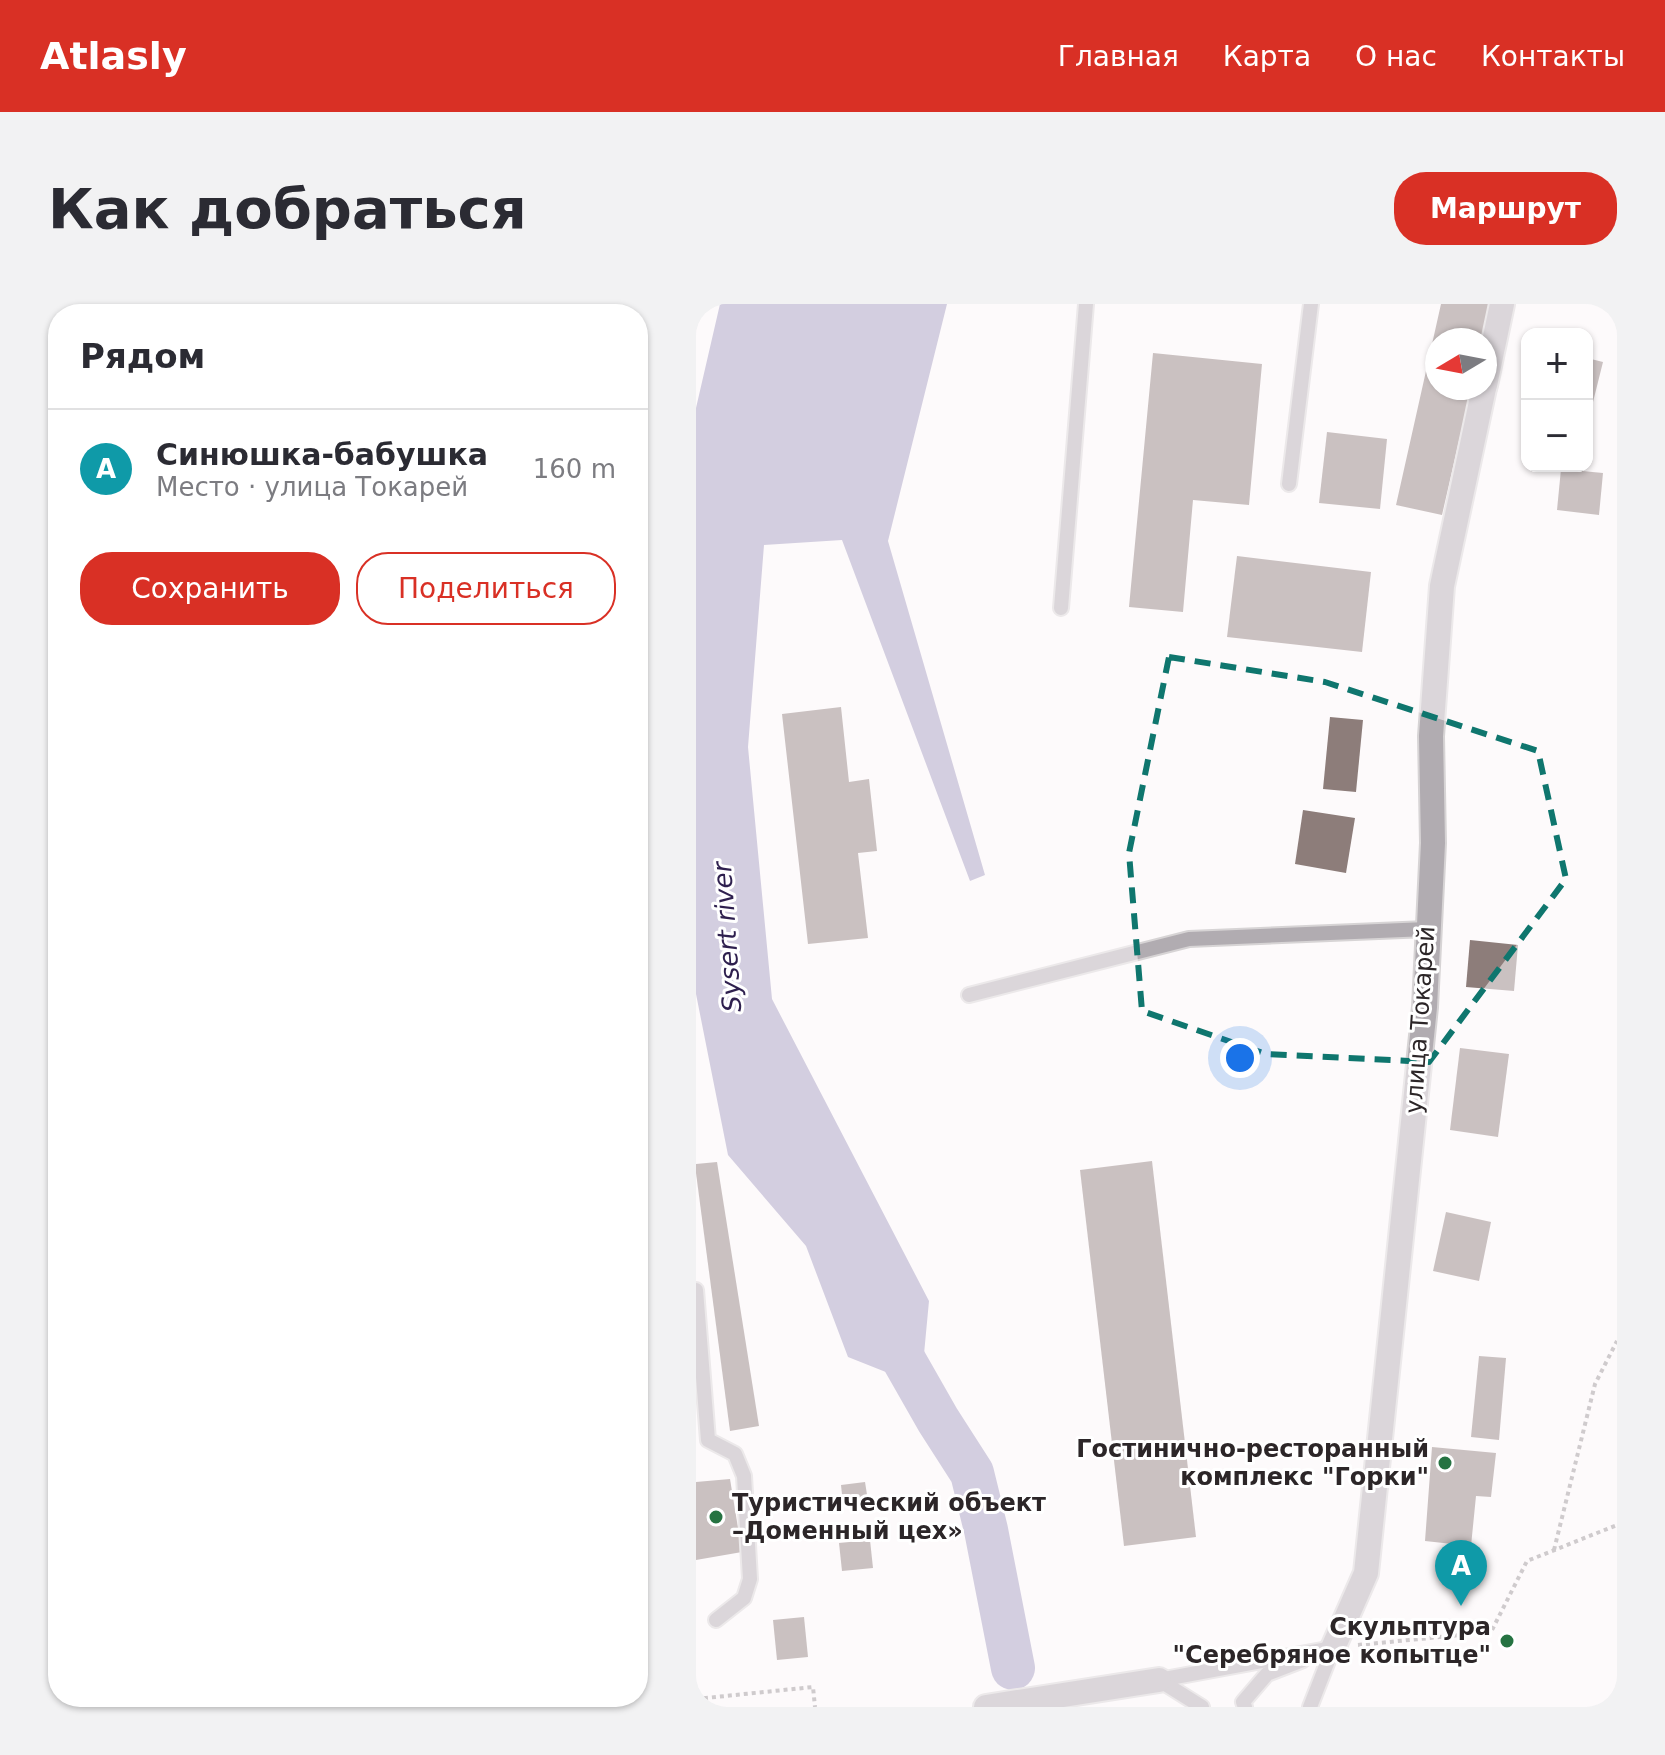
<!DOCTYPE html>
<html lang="ru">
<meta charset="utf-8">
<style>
:root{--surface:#fff;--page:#f2f2f3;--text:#2b2b33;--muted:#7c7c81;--line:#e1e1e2;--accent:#d93025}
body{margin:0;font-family:"DejaVu Sans",sans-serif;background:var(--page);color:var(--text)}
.controls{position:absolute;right:24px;top:24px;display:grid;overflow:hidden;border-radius:16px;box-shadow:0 2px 6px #0004}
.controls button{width:72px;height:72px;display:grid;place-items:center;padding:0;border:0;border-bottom:2px solid var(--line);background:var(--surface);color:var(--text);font:40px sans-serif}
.compass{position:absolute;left:729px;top:24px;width:72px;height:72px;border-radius:50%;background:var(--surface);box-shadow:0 2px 6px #0004;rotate:260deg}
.you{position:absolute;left:544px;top:754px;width:28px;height:28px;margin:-20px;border:6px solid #fff;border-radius:50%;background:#1a73e8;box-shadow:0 0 0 12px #1a73e833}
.badge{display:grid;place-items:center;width:52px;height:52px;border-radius:50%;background:var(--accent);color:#fff;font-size:26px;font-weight:700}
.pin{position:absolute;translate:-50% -66px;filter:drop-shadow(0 2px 4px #0008)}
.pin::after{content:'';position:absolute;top:42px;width:28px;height:24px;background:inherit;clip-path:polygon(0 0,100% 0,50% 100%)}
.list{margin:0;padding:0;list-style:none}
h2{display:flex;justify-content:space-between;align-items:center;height:104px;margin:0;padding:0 32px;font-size:34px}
h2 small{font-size:26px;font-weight:400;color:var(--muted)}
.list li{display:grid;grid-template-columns:52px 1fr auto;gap:24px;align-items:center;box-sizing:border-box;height:120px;padding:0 32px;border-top:2px solid var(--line)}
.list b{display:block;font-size:30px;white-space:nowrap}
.list p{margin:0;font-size:26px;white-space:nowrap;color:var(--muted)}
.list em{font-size:26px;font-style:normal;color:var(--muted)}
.actions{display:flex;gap:16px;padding:24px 32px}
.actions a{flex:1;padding:18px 0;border:2px solid var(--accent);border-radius:32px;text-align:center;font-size:28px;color:var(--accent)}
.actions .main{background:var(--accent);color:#fff}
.map{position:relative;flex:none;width:921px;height:1403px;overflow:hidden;border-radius:32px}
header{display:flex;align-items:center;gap:48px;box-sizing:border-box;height:112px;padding:0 40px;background:var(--accent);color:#fff}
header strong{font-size:38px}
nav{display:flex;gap:44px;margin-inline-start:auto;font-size:28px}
.intro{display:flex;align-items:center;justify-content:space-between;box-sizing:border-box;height:192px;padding:0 48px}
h1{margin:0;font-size:56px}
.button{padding:20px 36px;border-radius:32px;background:var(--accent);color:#fff;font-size:28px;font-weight:700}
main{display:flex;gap:48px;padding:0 48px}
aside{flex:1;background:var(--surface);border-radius:32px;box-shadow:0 2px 6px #0004}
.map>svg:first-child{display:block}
.water{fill:#a19abe}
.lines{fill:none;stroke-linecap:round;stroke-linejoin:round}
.river{stroke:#a19abe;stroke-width:44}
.building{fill:#8d7d7a}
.lane-casing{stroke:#d7d4d5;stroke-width:18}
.street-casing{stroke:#d7d4d5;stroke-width:28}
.path{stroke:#979294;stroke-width:4;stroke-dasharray:4 4;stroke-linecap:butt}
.lane{stroke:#b1acb1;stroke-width:14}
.street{stroke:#b1acb1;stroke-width:24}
.marked{fill:none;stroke:#0f766e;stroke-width:6;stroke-dasharray:16 10;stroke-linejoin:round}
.poi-dot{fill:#267342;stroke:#fff;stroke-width:3}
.labels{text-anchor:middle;stroke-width:6;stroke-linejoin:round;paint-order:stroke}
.street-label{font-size:24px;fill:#2c2628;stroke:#fff}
.poi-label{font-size:24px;font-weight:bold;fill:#2c2628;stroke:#fff;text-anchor:end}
.water-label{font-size:26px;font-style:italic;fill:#2e1f4e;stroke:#fff}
</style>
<header>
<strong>Atlasly</strong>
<nav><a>Главная</a><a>Карта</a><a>О нас</a><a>Контакты</a></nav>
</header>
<div class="intro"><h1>Как добраться</h1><a class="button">Маршрут</a></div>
<main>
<aside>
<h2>Рядом<small></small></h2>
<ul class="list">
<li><span class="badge" style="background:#0f9aa8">A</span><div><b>Синюшка-бабушка</b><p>Место · улица Токарей</p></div><em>160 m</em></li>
</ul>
<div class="actions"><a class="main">Сохранить</a><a>Поделиться</a></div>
</aside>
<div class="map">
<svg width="921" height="1403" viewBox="0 0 921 1403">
<rect width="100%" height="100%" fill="#fdfafb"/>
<polygon class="water" points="24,0 251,0 192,237 289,571 274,577 146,236 68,241 52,443 76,695 233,997 225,1082 152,1053 110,942 32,851 0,690 0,104"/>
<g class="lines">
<polyline class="river" points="193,1030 242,1116 276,1169 290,1226 317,1364"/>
</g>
<g class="building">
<polygon points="745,0 794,0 786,36 741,36 741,84 775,84 746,211 700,201"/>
<polygon points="457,49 566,60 553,201 497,196 487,308 433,303"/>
<polygon points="891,54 907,58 895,106 891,105"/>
<polygon points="631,128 691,135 684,205 623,199"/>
<polygon points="865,165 907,169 903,211 861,206"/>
<polygon points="541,252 675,268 666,348 531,333"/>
<polygon points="145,403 153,478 173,475 181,547 162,549 172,634 112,640 86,410"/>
<polygon points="634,413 667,416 660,488 627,485"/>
<polygon points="607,506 659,514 650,569 599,560"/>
<polygon points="774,636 822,641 818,687 770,683"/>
<polygon points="764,744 813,750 802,833 754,826"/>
<polygon points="456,857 500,1233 428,1242 384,866"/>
<polygon points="21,858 63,1122 34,1127 0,869 0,860"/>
<polygon points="750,908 795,918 783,977 737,967"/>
<polygon points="783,1052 810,1054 803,1136 775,1133"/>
<polygon points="736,1143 800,1149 795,1193 780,1192 775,1242 729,1237"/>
<polygon points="34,1175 46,1248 0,1256 0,1178"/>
<polygon points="169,1178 172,1197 147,1200 145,1181"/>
<polygon points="174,1236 177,1264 146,1267 143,1239"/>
<polygon points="108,1313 112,1353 81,1356 77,1316"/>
</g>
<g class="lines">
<defs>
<g id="lane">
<polyline points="593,180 615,0"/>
<polyline points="365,304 390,0"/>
<polyline points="273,691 493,635 731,625"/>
<polyline points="0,986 12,1136 39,1150 48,1172 54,1275 48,1294 20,1316"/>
<polyline points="463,1376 637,1344"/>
<polyline points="463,1376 506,1403"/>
<polyline points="549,1403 547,1398 571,1370 607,1356"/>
<polyline points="614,1403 637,1344"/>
</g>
<g id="street">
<polyline points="789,81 806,0"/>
<polyline points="637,1344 670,1269 729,703 737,539 735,432 746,282 788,84"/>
<polyline points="290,1403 463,1376"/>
</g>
</defs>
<use href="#lane" class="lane-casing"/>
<use href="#street" class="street-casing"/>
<g class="path">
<polyline points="858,1246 899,1080 921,1037"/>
<polyline points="662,1341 795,1328 831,1257 921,1221"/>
<polyline points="0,1395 117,1383 119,1403"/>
</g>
<use href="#lane" class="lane"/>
<use href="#street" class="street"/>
</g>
<path d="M0 0H921V1403H0ZM473 353 629 378 842 447 870 575 733 758 570 750 446 707 433 549Z" fill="#fdfafb" fill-opacity=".55" fill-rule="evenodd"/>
<path class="marked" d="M473 353 629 378 842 447 870 575 733 758 570 750 446 707 433 549Z"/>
<g class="poi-dot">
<circle cx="749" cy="1159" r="8"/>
<circle cx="20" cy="1213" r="8"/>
<circle cx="811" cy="1337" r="8"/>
</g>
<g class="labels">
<g class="street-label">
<text transform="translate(724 716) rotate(-86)" y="8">улица Токарей</text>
</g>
<g class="poi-label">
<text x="733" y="1153">Гостинично-ресторанный<tspan x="733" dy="28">комплекс "Горки"</tspan></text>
<text x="36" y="1207" text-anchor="start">Туристический объект<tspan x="36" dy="28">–Доменный цех»</tspan></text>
<text x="795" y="1331">Скульптура<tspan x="795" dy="28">"Серебряное копытце"</tspan></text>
</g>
<g class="water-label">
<text transform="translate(31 633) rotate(-94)" y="9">Sysert river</text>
</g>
</g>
</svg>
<div class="controls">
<button>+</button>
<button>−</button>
</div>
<svg class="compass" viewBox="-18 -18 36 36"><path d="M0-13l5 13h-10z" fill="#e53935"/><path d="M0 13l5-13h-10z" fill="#7c7c81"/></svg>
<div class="you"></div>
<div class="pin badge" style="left:765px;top:1302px;background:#0f9aa8">A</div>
</div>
</main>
